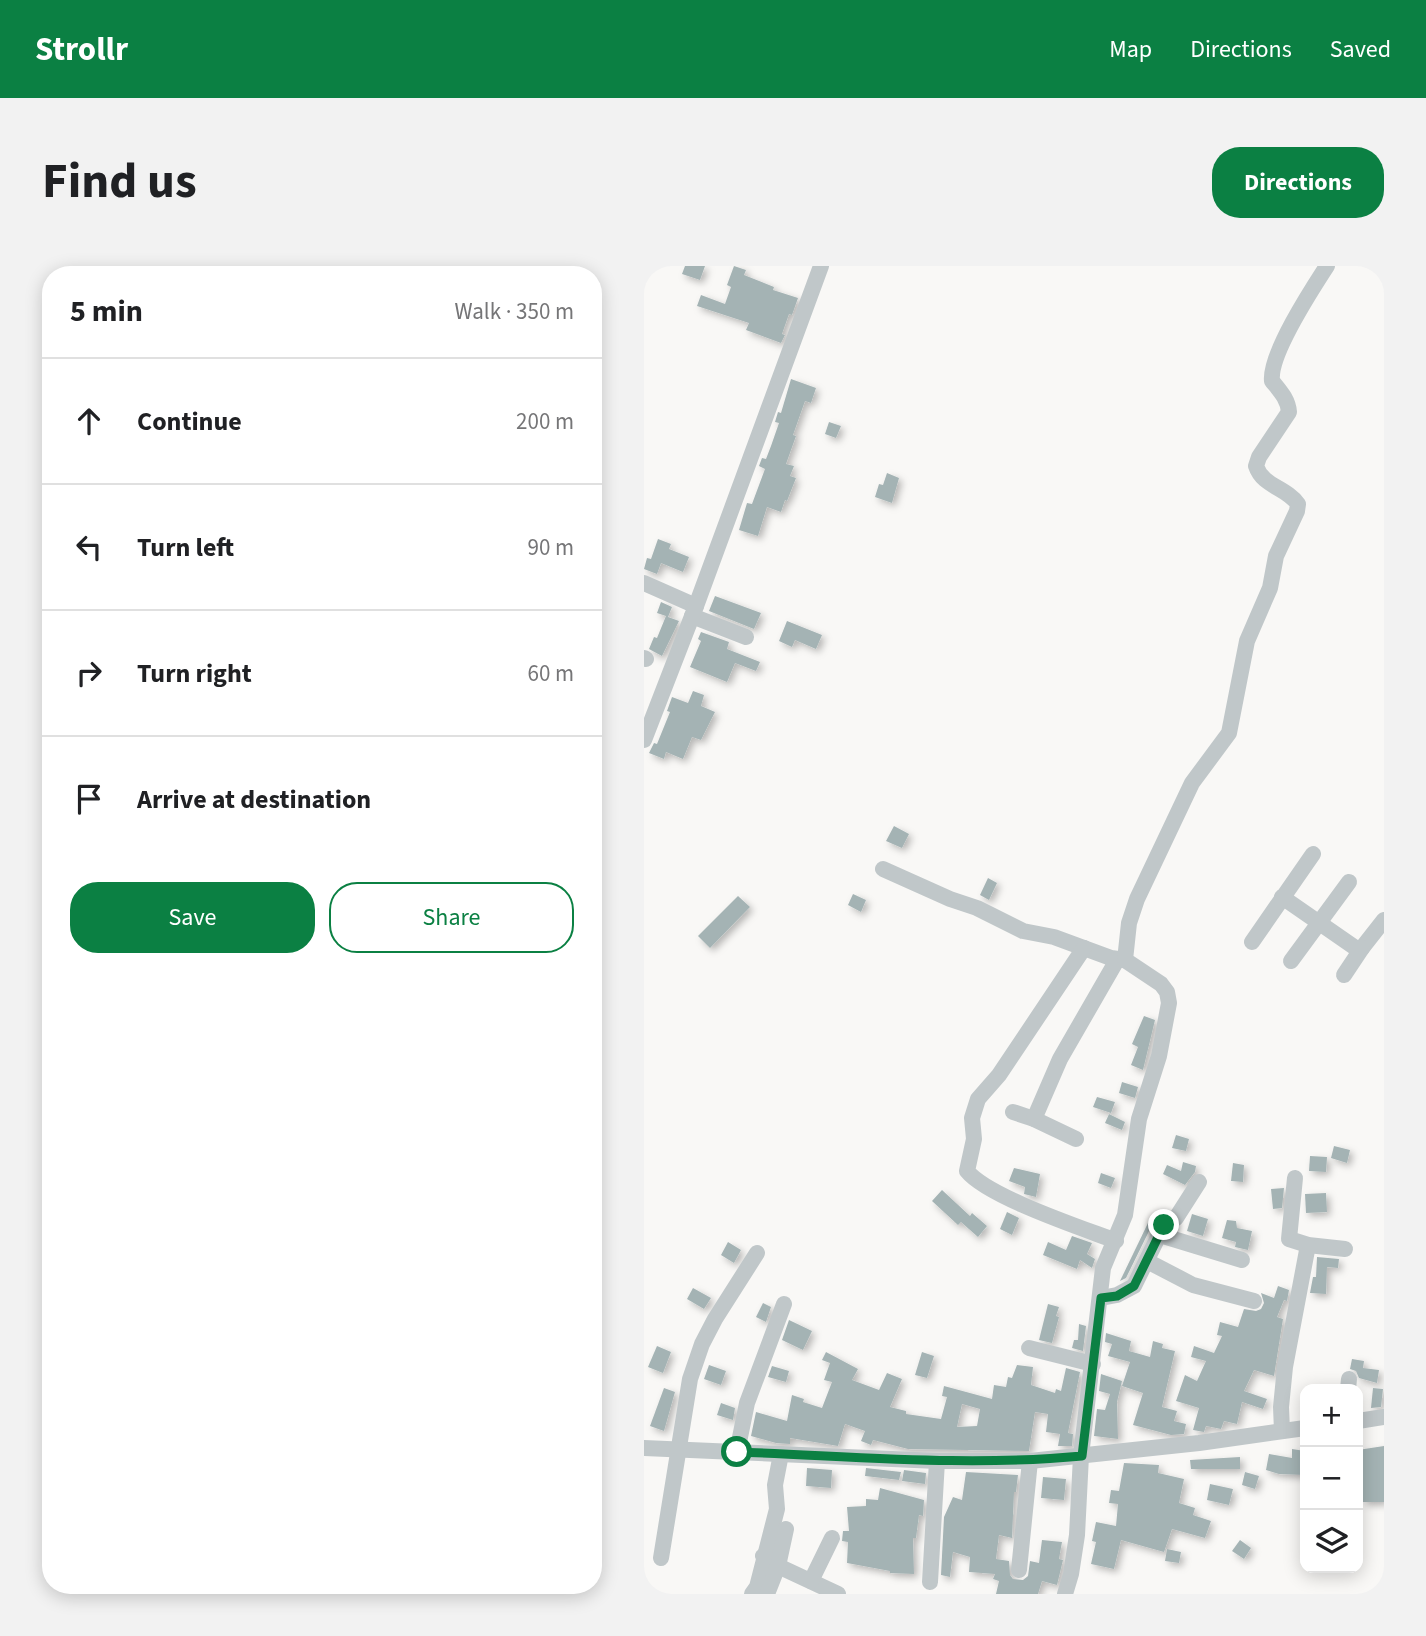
<!DOCTYPE html>
<meta charset="utf-8">
<style>
:root{--surface:#fff;--page:#f2f2f2;--text:#202124;--muted:#757577;--line:#e0e0e0;--accent:#0b8043}
body{margin:0;font-family:"Source Sans 3",sans-serif;background:var(--page);color:var(--text)}
.controls{position:absolute;right:21px;bottom:21px;display:grid;overflow:hidden;border-radius:14px;box-shadow:0 4px 18px #0003}
.controls button{width:63px;height:63px;display:grid;place-items:center;padding:0;border:0;border-bottom:2px solid var(--line);background:var(--surface);color:var(--text);font:35px sans-serif}
.stop{position:absolute;width:21px;height:21px;margin:-16px;border:5px solid #0b8043;border-radius:50%;background:#fff}
.stop.end{background:#0b8043;border-color:#fff;box-shadow:0 2px 7px #0008}
.list{margin:0;padding:0;list-style:none}
h2{display:flex;justify-content:space-between;align-items:center;height:91px;margin:0;padding:0 28px;font-size:30px}
h2 small{font-size:23px;font-weight:400;color:var(--muted)}
.list li{display:grid;grid-template-columns:46px 1fr auto;gap:21px;align-items:center;box-sizing:border-box;height:126px;padding:0 28px;border-top:2px solid var(--line)}
.list b{display:block;font-size:26px;white-space:nowrap}
.list em{font-size:23px;font-style:normal;color:var(--muted)}
.actions{display:flex;gap:14px;padding:21px 28px}
.actions a{flex:1;padding:16px 0;border:2px solid var(--accent);border-radius:28px;text-align:center;font-size:24px;color:var(--accent)}
.actions .main{background:var(--accent);color:#fff}
.icon{flex:none;width:38px;height:38px;fill:none;stroke:currentColor;stroke-width:2;stroke-linecap:round;stroke-linejoin:round}
.map{position:relative;flex:none;width:740px;height:1328px;overflow:hidden;border-radius:28px}
header{display:flex;align-items:center;gap:42px;box-sizing:border-box;height:98px;padding:0 35px;background:var(--accent);color:#fff}
header strong{font-size:33px}
nav{display:flex;gap:38px;margin-inline-start:auto;font-size:24px}
.intro{display:flex;align-items:center;justify-content:space-between;box-sizing:border-box;height:168px;padding:0 42px}
h1{margin:0;font-size:49px}
.button{padding:18px 32px;border-radius:28px;background:var(--accent);color:#fff;font-size:24px;font-weight:700}
main{display:flex;gap:42px;padding:0 42px}
aside{flex:1;background:var(--surface);border-radius:28px;box-shadow:0 4px 18px #0003}
.map>svg:first-child{display:block}
.building{fill:#a4b3b4;fill-rule:evenodd;filter:url(#shadow)}
.lines{fill:none;stroke-linecap:round;stroke-linejoin:round}
.minor{stroke:#c0c7c9;stroke-width:16}
.route{stroke:#0b8043;stroke-width:9}
</style>
<header>
<strong>Strollr</strong>
<nav><a>Map</a><a>Directions</a><a>Saved</a></nav>
</header>
<div class="intro"><h1>Find us</h1><a class="button">Directions</a></div>
<main>
<aside>
<h2>5 min<small>Walk · 350 m</small></h2>
<ul class="list">
<li><svg class="icon" aria-label="ahead" viewBox="0 0 24 24"><path d="M12 20V5M6 11l6-6 6 6"/></svg><div><b>Continue</b></div><em>200 m</em></li>
<li><svg class="icon" aria-label="left" viewBox="0 0 24 24"><path d="M17 20v-9H6M10 6l-5 5 5 5"/></svg><div><b>Turn left</b></div><em>90 m</em></li>
<li><svg class="icon" aria-label="right" viewBox="0 0 24 24"><path d="M7 20v-9h11M14 6l5 5-5 5"/></svg><div><b>Turn right</b></div><em>60 m</em></li>
<li><svg class="icon" aria-label="arrive" viewBox="0 0 24 24"><path d="M6 21V4h12l-3 4 3 4H6"/></svg><div><b>Arrive at destination</b></div></li>
</ul>
<div class="actions"><a class="main">Save</a><a>Share</a></div>
</aside>
<div class="map">
<svg width="740" height="1328" viewBox="0 0 740 1328">
<defs>
<filter id="shadow"><feDropShadow dx="3.5" dy="3.5" stdDeviation="3.5" flood-color="#0004"/></filter>
</defs>
<rect width="100%" height="100%" fill="#f9f8f6"/>
<g class="building">
<polygon points="41,0 61,0 56,14 38,8"/>
<polygon points="90,0 102,4 100,9 130,21 129,24 154,32 148,49 145,48 138,68 141,69 137,77 102,64 105,57 53,40 57,29 81,38 87,21 83,19"/>
<polygon points="147,113 172,122 167,137 161,135 149,169 152,170 142,198 150,200 146,210 152,212 143,235 141,234 137,246 123,241 114,270 95,264 103,237 108,238 121,203 115,200 118,192 122,193 127,180 135,157 131,156 134,146 137,147"/>
<polygon points="185,156 197,160 192,172 181,168"/>
<polygon points="243,207 255,212 248,237 231,231 235,218 239,219"/>
<polygon points="14,273 27,278 25,283 45,291 39,306 17,297 13,308 0,303 3,292 7,293"/>
<polygon points="71,330 117,347 110,363 65,345"/>
<polygon points="17,336 28,341 24,351 35,355 18,390 5,383 10,371 13,372 22,350 13,347"/>
<polygon points="143,355 178,369 172,383 151,374 148,381 135,375"/>
<polygon points="57,366 85,376 83,383 116,396 112,405 91,397 83,416 46,401 57,375 54,373"/>
<polygon points="49,425 60,429 57,440 71,446 57,474 48,471 39,493 22,486 20,493 5,487 10,477 13,478 26,446 23,445 28,431 44,437"/>
<polygon points="250,560 265,568 258,582 242,575"/>
<polygon points="344,612 353,617 345,634 336,629"/>
<polygon points="209,628 222,634 217,646 204,639"/>
<polygon points="94,630 106,641 66,682 54,670"/>
<polygon points="500,750 511,754 499,804 487,799 494,781 488,778"/>
<polygon points="478,816 494,821 491,832 475,827"/>
<polygon points="453,831 471,836 467,847 449,841"/>
<polygon points="465,848 481,856 478,864 461,857"/>
<polygon points="532,869 545,873 542,885 528,882"/>
<polygon points="690,880 706,884 703,897 687,892"/>
<polygon points="666,890 683,891 682,906 665,905"/>
<polygon points="539,896 552,900 551,906 541,919 519,908 523,899 537,905"/>
<polygon points="589,897 600,899 599,916 587,915"/>
<polygon points="370,902 396,908 392,931 380,928 381,921 365,915"/>
<polygon points="457,907 471,912 467,922 454,917"/>
<polygon points="640,922 638,942 629,943 627,923"/>
<polygon points="298,924 326,950 328,947 343,960 334,971 317,956 314,959 288,935"/>
<polygon points="682,927 683,946 662,947 661,928"/>
<polygon points="363,946 375,952 368,969 356,963"/>
<polygon points="548,948 564,953 559,970 543,965"/>
<polygon points="583,954 592,955 593,962 608,965 604,984 591,981 592,976 578,972"/>
<polygon points="504,957 508,959 482,1012 476,1015"/>
<polygon points="428,970 448,977 443,988 451,993 448,1002 436,994 433,1003 399,989 404,976 422,984"/>
<polygon points="84,976 97,984 90,997 77,989"/>
<polygon points="673,991 695,993 694,1002 683,1001 682,1028 666,1027 669,1011 672,1011"/>
<polygon points="634,1020 645,1024 643,1035 640,1034 633,1051 639,1053 630,1110 610,1104 600,1125 623,1133 619,1143 598,1136 593,1158 580,1155 577,1163 562,1160 560,1166 549,1164 555,1142 532,1135 541,1109 553,1115 562,1095 547,1091 550,1080 570,1087 578,1070 573,1069 576,1056 594,1061 600,1043 612,1045 617,1043 620,1037 617,1027 630,1032"/>
<polygon points="49,1022 67,1032 60,1043 43,1033"/>
<polygon points="119,1037 127,1041 122,1056 112,1051"/>
<polygon points="404,1038 415,1041 412,1050 415,1051 408,1077 395,1074"/>
<polygon points="145,1054 168,1065 159,1084 138,1074"/>
<polygon points="435,1058 442,1060 439,1085 428,1082 430,1074 434,1074"/>
<polygon points="462,1067 487,1075 485,1085 506,1091 509,1075 519,1078 518,1082 531,1085 518,1141 533,1145 530,1155 542,1158 540,1168 527,1169 489,1159 499,1127 478,1120 486,1096 464,1090 468,1078 461,1076"/>
<polygon points="13,1080 27,1086 19,1107 4,1101"/>
<path d="M182 1086 214 1103 208 1114 235 1124 243 1107 258 1113 246 1141 262 1145V1148L297 1153 303 1131 298 1130 300 1120 348 1133 350 1119 362 1121 364 1111 368 1112 373 1099 389 1101 387 1119 411 1127 412 1123 417 1125 422 1102 436 1106 424 1167 429 1168 428 1180H414L416 1168 402 1166 404 1148 391 1146 385 1185 264 1183 229 1174 227 1179 217 1175 221 1165 201 1158 194 1180 146 1172V1178L132 1177 107 1170 112 1146 143 1155 148 1129 160 1133 159 1136 178 1142 188 1116 180 1114 186 1097 178 1094ZM318 1138 336 1143 333 1160 313 1161Z"/>
<polygon points="278,1086 290,1090 283,1112 271,1109"/>
<polygon points="708,1093 720,1095 719,1102 735,1104 733,1117 715,1112 712,1105 706,1103"/>
<polygon points="65,1099 82,1105 77,1119 60,1113"/>
<polygon points="128,1100 145,1105 142,1116 124,1111"/>
<polygon points="457,1108 478,1115 473,1136 474,1173 450,1170 453,1143 461,1144 466,1128 455,1125"/>
<polygon points="20,1122 31,1126 20,1165 6,1160"/>
<polygon points="729,1122 739,1123 737,1141 727,1142"/>
<polygon points="77,1137 91,1142 89,1154 73,1149"/>
<polygon points="740,1180 740,1236 719,1236 718,1202 714,1184"/>
<polygon points="648,1183 661,1185 661,1209 635,1208 622,1204 625,1188 648,1192"/>
<polygon points="596,1191 596,1203 547,1203 546,1194"/>
<polygon points="480,1197 515,1199 514,1207 540,1213 535,1237 551,1242 549,1249 567,1255 561,1272 528,1263 520,1286 477,1274 470,1303 447,1298 452,1276 448,1275 452,1256 472,1260 474,1238 465,1237 467,1224 475,1225"/>
<polygon points="163,1202 188,1204 187,1222 162,1220"/>
<polygon points="222,1202 257,1206 255,1214 221,1210"/>
<polygon points="260,1204 282,1207 281,1218 258,1215"/>
<polygon points="322,1206 374,1209 372,1226 370,1226 368,1272 355,1269 352,1293 365,1295 366,1309 369,1313 379,1314 384,1310 386,1295 395,1297 398,1274 418,1276 415,1293 419,1294 413,1319 398,1315 394,1328 352,1328 355,1315 349,1313 351,1308 325,1306 326,1291 309,1286 306,1311 297,1309 300,1251 309,1231 318,1234"/>
<polygon points="601,1206 615,1210 611,1223 598,1219"/>
<polygon points="399,1211 422,1213 420,1234 397,1232"/>
<polygon points="566,1218 589,1223 585,1239 563,1234"/>
<polygon points="236,1222 280,1234 279,1250 275,1249 272,1272 269,1272 270,1308 246,1307 246,1305 203,1297 204,1276 198,1275 199,1265 205,1265 203,1241 222,1240 222,1233 234,1234"/>
<polygon points="596,1274 607,1282 600,1293 588,1285"/>
<polygon points="523,1283 537,1286 535,1297 521,1295"/>
</g>
<g class="lines">
<g class="minor">
<polyline points="0,317 52,340"/>
<polyline points="48,350 102,371"/>
<polyline points="0,392 2,393"/>
<polyline points="0,474 52,340 177,0"/>
<polyline points="239,603 306,633 333,642 379,665 410,671 467,692 481,694"/>
<polyline points="638,631 713,683 718,682 740,654"/>
<polyline points="608,676 669,588"/>
<path d="M440 682 355 809 334 833 328 852 330 873 323 905C344 931 438 962 472 975"/>
<polyline points="647,695 705,616"/>
<polyline points="700,709 718,682"/>
<polyline points="369,846 390,853 432,873"/>
<polyline points="390,853 416,793 473,694"/>
<polyline points="651,912 645,973 664,979 701,983"/>
<polyline points="516,969 598,994"/>
<polyline points="503,995 549,1019 610,1035"/>
<polyline points="457,1032 473,1029 490,1020 520,959 532,952 555,916"/>
<polyline points="385,1082 449,1098"/>
<polyline points="704,1123 705,1113"/>
<polyline points="714,1155 740,1151"/>
<polyline points="638,1165 637,1141 641,1101 664,979"/>
<polyline points="0,1182 293,1195 386,1195 555,1177 661,1162"/>
<polyline points="93,1186 103,1137 140,1038"/>
<polyline points="119,1290 134,1300 194,1328"/>
<polyline points="17,1292 46,1113 58,1078 71,1053 113,987"/>
<polyline points="375,1304 386,1195"/>
<polyline points="167,1315 188,1272"/>
<polyline points="286,1316 293,1195"/>
<polyline points="108,1328 113,1321 133,1243 131,1219 137,1188"/>
<polyline points="123,1328 134,1300 142,1263"/>
<path d="M421 1328 427 1308 433 1269 437 1190 459 1002 481 949 495 853 515 790 525 737 523 726 517 718 481 694 485 657 493 633 548 517 585 467 603 375 626 322 632 290 653 245 654 238C642 221 619 221 612 200L615 191 645 146C644 133 636 125 628 115 625 89 668 23 683 0"/>
</g>
</g>
<g class="lines">
<path class="route" d="M93 1186C208 1190 323 1201 438 1190L457 1032 473 1030 490 1020 520 959"/>
</g>
</svg>
<div class="controls">
<button>+</button>
<button>−</button>
<button><svg class="icon" aria-label="layers" viewBox="0 0 24 24"><path d="M12 4l9 5-9 5-9-5zM3 14l9 5 9-5"/></svg></button>
</div>
<div class="stop" style="left:93px;top:1186px"></div>
<div class="stop end" style="left:520px;top:959px"></div>
</div>
</main>
